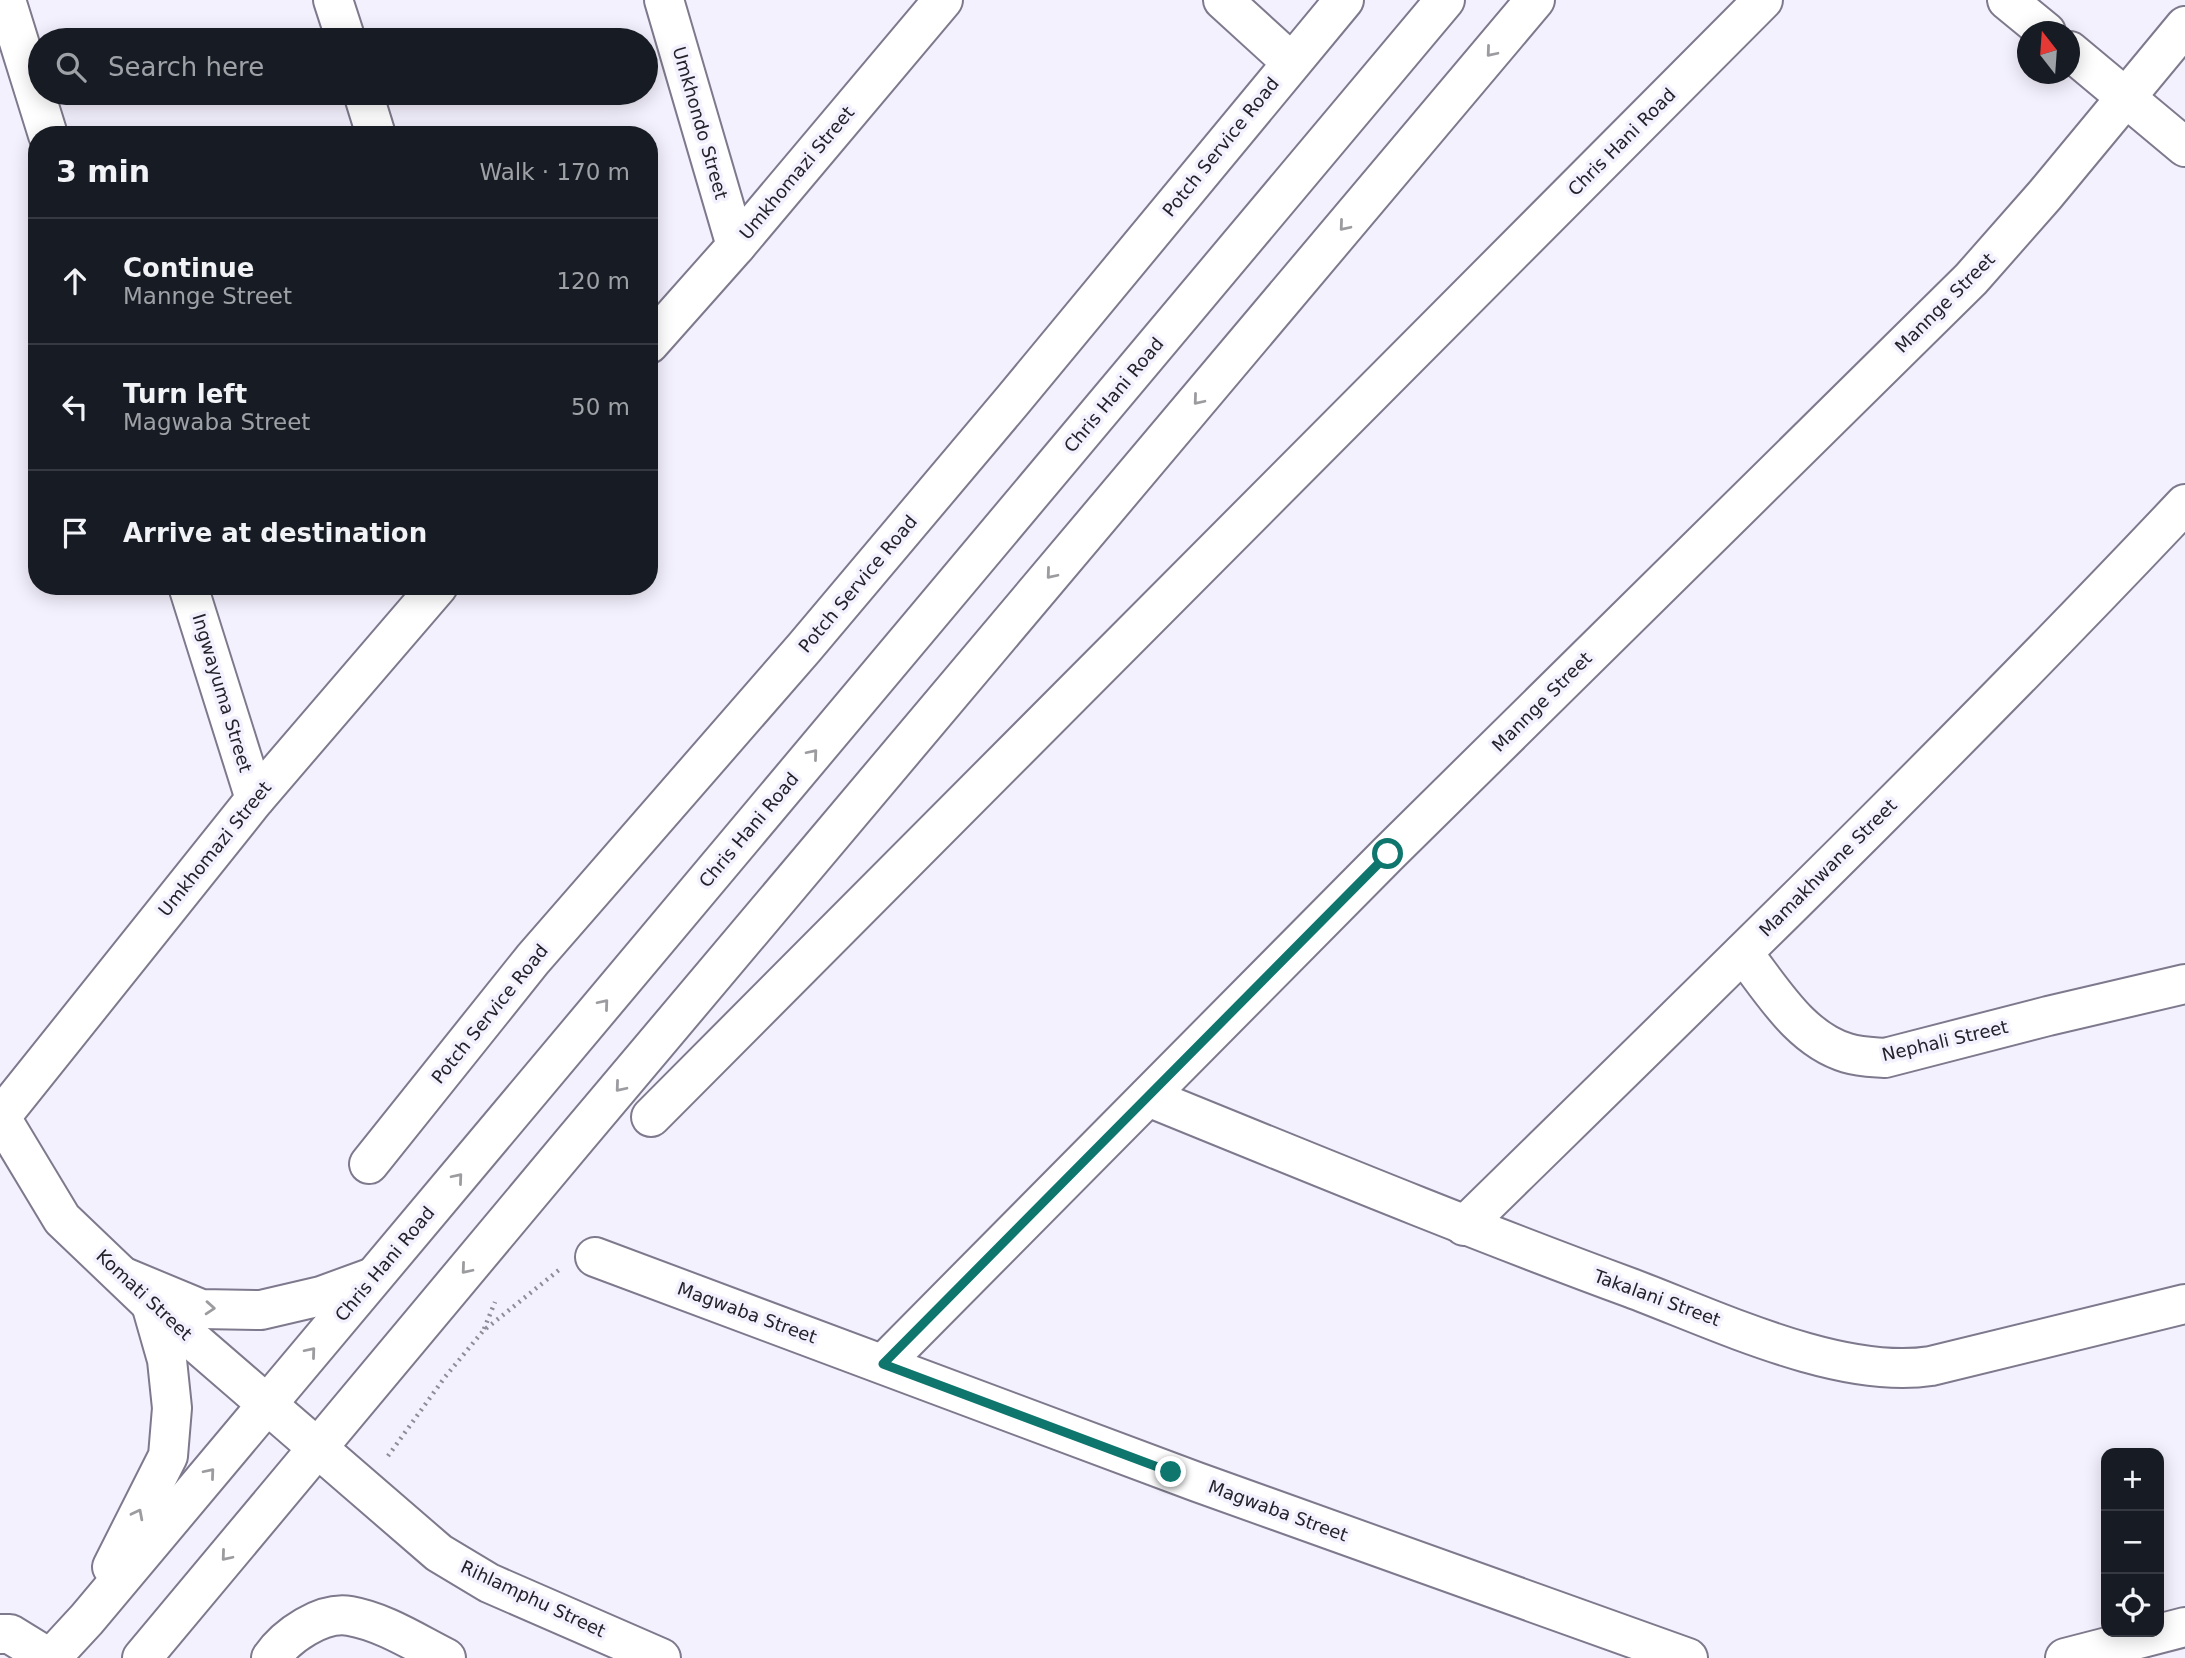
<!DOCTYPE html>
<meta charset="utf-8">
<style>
:root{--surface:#171b24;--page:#20242c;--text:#f1f3f6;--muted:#9ea1a6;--line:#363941}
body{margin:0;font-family:"DejaVu Sans",sans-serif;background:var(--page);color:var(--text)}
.controls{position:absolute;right:21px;bottom:21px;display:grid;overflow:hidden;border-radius:14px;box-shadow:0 4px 18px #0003}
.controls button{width:63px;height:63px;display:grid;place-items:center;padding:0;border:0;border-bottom:2px solid var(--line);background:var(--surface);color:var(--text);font:35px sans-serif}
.compass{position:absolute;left:2017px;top:21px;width:63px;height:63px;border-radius:50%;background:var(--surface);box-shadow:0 4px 18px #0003;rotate:343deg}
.stop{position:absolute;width:21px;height:21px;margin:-16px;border:5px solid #0f766e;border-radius:50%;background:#fff}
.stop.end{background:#0f766e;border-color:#fff;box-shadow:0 2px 7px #0008}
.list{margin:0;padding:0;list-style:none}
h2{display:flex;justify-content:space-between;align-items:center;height:91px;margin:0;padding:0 28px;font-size:30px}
h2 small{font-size:23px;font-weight:400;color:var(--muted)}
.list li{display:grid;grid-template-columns:46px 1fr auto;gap:21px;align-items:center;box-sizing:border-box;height:126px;padding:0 28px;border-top:2px solid var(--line)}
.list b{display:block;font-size:26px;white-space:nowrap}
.list p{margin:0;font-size:23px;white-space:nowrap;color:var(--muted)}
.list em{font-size:23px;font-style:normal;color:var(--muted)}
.icon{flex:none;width:38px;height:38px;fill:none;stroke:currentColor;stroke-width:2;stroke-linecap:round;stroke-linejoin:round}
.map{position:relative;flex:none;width:2185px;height:1658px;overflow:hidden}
.search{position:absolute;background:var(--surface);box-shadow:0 4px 18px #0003;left:28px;top:28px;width:630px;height:77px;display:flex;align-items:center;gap:18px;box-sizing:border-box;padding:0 24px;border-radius:38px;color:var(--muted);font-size:26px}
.panel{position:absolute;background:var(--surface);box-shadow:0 4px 18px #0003;left:28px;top:126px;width:630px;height:469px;border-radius:28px}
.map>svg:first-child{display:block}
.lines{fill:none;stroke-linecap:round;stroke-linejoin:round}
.minor-casing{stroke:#7e798c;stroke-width:42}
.major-casing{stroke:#7e798c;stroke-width:42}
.path{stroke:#8e8c96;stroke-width:4.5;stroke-dasharray:2 5;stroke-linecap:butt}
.minor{stroke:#fff;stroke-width:38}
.major{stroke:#fff;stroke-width:38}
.oneway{stroke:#9c9b9f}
.route{stroke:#0f766e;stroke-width:9}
.labels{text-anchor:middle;stroke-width:7;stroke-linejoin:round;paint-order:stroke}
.street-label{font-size:18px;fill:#232129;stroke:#f4f1fe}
</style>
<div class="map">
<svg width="2185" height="1658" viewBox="0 0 2185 1658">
<rect width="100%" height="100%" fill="#f4f1fe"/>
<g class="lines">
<defs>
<g id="minor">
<polyline points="6,0 48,135"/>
<polyline points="333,0 346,40"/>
<polyline points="664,0 736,246"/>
<polyline points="1223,0 1291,62"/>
<polyline points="2007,0 2046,32"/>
<polyline points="2070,51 2185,147"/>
<polyline points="363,93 376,135"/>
<polyline points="649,344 736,246 943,0"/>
<polyline points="188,586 255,799"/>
<path d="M1743 953C1772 990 1800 1039 1847 1053 1860 1057 1872 1057 1885 1058L2048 1016 2185 984"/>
<path d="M1148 1097C1308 1162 1468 1228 1631 1288 1716 1320 1840 1380 1931 1366L2185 1304"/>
<polyline points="0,1116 62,1219 151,1304 439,1553 489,1583 661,1658"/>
<polyline points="651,1117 1763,0"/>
<polyline points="0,1118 255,799 438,586"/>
<polyline points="369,1164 533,959 804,648 1013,400 1344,0"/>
<path d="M1464 1226C1707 988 1952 751 2185 504"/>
<polyline points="595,1257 1197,1482 1688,1658"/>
<polyline points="883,1364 1388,854 1971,279 2045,195 2185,26"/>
<polyline points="0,1634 10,1634 49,1658"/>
<path d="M271 1658C286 1636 322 1611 350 1616 384 1622 416 1643 446 1658"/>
<polyline points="2065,1658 2185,1627"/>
</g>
<g id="major">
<polyline points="124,1277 201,1309 261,1310 321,1296 373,1277"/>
<polyline points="112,1567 168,1456 172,1408 167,1360 151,1304"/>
<polyline points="51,1658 87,1619 1445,0"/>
<polyline points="142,1658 573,1142 1535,0"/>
</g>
</defs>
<use href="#minor" class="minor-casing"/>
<use href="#major" class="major-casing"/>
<g class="path">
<polyline points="484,1329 495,1302"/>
<polyline points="388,1456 445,1377 483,1331 559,1270"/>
</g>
<use href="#minor" class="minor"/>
<use href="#major" class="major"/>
</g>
<defs><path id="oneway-chevron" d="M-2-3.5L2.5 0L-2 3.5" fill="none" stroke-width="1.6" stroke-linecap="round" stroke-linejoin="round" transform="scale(1.75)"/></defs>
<g class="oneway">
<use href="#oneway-chevron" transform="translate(1491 52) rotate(130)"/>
<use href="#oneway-chevron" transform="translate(1344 226) rotate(130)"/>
<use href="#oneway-chevron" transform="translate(1198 400) rotate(130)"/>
<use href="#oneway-chevron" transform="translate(1051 574) rotate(130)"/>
<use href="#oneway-chevron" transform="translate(813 754) rotate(-50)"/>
<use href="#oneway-chevron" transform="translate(604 1004) rotate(-50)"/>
<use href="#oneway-chevron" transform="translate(620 1087) rotate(130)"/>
<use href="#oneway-chevron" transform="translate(458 1178) rotate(-50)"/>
<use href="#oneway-chevron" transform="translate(466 1269) rotate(130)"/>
<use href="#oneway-chevron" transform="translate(210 1308) rotate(4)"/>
<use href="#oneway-chevron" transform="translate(311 1352) rotate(-50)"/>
<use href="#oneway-chevron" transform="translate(210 1473) rotate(-50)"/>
<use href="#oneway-chevron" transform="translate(138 1514) rotate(-63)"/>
<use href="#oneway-chevron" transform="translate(226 1556) rotate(130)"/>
</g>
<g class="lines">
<polyline class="route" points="1171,1472 883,1364 1388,854"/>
</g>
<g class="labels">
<g class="street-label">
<text transform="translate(700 123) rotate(74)" y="6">Umkhondo Street</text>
<text transform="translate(1622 142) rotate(-45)" y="6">Chris Hani Road</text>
<text transform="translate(1221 147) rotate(-51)" y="6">Potch Service Road</text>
<text transform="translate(797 173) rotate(-50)" y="6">Umkhomazi Street</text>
<text transform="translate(1945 303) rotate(-45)" y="6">Mannge Street</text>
<text transform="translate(1114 395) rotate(-50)" y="6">Chris Hani Road</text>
<text transform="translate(858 584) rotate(-50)" y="6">Potch Service Road</text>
<text transform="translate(222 693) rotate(73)" y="6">Ingwayuma Street</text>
<text transform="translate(1542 702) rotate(-45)" y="6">Mannge Street</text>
<text transform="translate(749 830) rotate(-50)" y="6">Chris Hani Road</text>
<text transform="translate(215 849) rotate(-51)" y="6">Umkhomazi Street</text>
<text transform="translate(1828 868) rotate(-45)" y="6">Mamakhwane Street</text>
<text transform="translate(490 1014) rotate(-51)" y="6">Potch Service Road</text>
<text transform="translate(1945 1041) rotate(-13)" y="6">Nephali Street</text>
<text transform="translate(385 1264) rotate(-50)" y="6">Chris Hani Road</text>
<text transform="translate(144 1295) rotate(43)" y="6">Komati Street</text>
<text transform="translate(1657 1298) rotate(20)" y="6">Takalani Street</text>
<text transform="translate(747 1313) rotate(20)" y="6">Magwaba Street</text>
<text transform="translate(1278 1511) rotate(20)" y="6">Magwaba Street</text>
<text transform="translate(533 1599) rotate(25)" y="6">Rihlamphu Street</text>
</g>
</g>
</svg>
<div class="controls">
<button>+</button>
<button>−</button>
<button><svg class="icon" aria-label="locate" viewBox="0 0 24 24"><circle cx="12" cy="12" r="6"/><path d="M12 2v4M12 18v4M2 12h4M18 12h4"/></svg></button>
</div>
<svg class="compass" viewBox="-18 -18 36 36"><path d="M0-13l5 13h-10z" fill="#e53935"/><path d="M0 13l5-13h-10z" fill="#9ea1a6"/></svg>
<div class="stop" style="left:1388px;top:854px"></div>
<div class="stop end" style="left:1171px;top:1472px"></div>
<div class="search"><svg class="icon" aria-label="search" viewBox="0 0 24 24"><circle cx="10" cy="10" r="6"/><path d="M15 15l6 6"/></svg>Search here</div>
<section class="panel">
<h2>3 min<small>Walk · 170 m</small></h2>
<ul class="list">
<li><svg class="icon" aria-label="ahead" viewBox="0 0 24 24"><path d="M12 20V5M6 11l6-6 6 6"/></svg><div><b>Continue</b><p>Mannge Street</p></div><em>120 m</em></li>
<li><svg class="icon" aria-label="left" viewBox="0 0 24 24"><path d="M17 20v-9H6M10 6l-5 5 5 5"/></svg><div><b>Turn left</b><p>Magwaba Street</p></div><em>50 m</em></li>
<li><svg class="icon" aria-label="arrive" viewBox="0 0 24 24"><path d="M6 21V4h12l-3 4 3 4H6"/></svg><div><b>Arrive at destination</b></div></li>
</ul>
</section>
</div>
